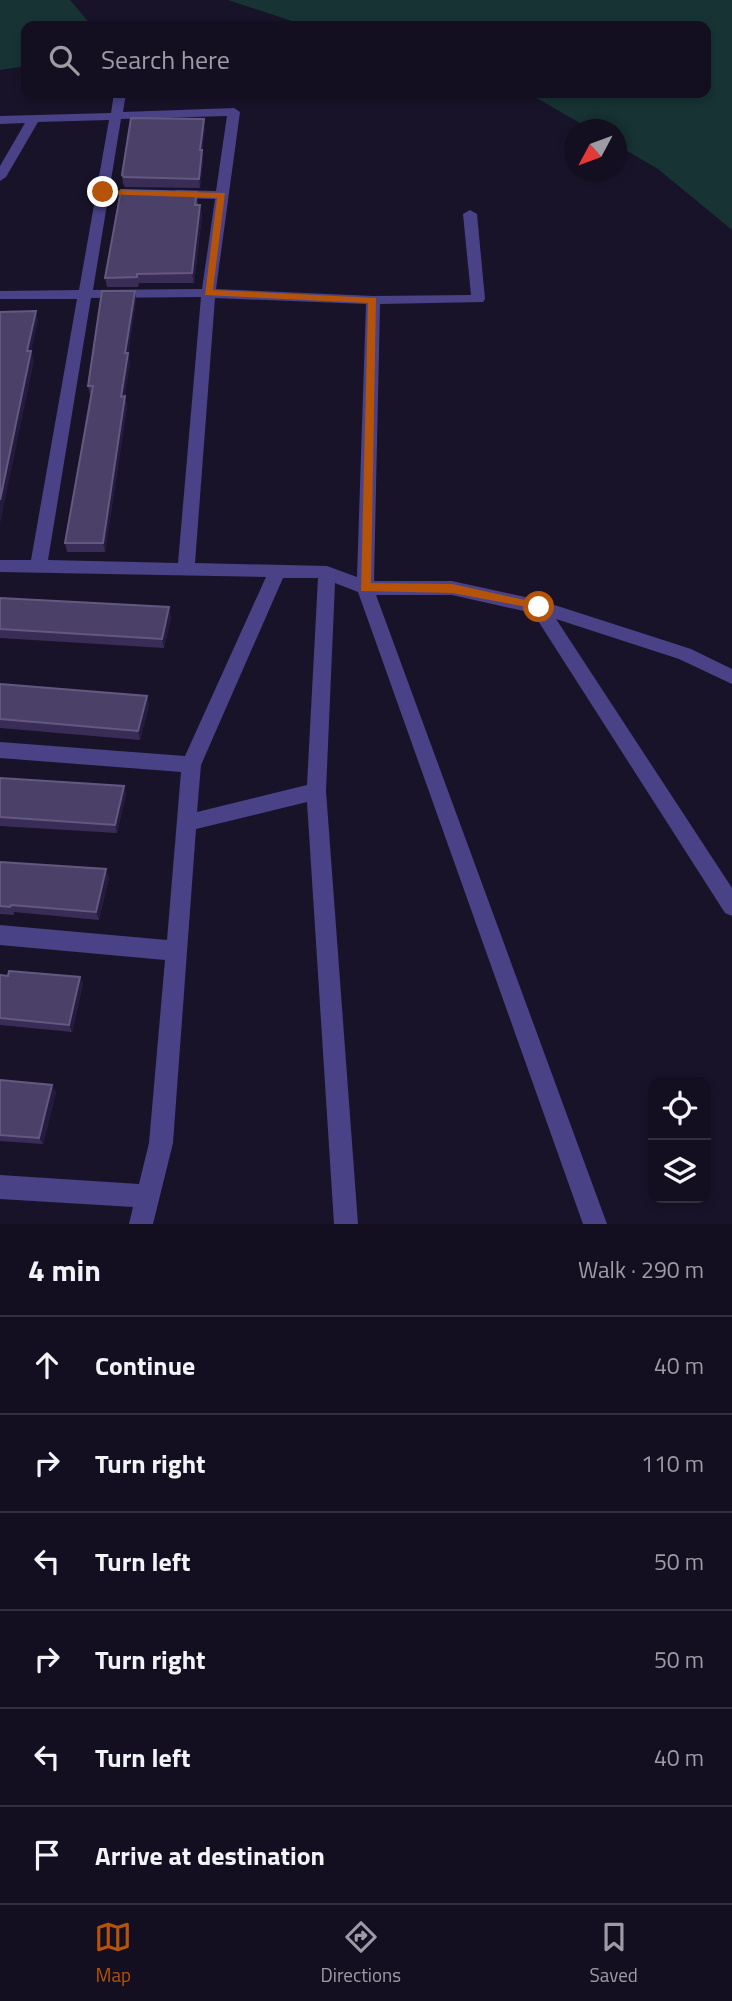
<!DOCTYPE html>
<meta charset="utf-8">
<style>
:root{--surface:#130e20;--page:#201c2d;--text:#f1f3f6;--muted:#9d9ca5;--line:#322e3e;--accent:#b45309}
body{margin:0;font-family:"Titillium Web",sans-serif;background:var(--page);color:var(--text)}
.controls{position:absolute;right:21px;bottom:21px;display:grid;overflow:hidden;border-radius:14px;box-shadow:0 4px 10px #0003}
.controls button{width:63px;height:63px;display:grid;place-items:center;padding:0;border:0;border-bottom:2px solid var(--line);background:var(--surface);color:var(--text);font:35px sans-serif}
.compass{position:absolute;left:564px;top:119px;width:63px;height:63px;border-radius:50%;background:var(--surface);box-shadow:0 4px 10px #0003;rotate:229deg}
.stop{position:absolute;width:21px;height:21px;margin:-16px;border:5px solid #b45309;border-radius:50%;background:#fff}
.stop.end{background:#b45309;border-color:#fff;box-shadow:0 2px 7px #0008}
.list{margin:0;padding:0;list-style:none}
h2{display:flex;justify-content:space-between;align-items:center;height:91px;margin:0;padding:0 28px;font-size:30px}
h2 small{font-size:23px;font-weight:400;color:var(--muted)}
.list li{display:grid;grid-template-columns:46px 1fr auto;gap:21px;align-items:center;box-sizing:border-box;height:98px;padding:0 28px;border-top:2px solid var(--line)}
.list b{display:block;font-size:26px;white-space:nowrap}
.list em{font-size:23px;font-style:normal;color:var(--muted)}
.icon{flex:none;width:38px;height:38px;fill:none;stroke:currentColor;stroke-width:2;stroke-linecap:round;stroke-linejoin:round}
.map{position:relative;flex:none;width:732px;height:1224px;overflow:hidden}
.search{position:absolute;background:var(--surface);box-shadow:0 4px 10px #0003;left:21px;right:21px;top:21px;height:77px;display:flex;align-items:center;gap:18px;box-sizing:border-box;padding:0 24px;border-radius:14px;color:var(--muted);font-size:26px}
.sheet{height:679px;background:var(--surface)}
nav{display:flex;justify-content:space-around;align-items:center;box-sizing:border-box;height:98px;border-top:2px solid var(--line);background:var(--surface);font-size:19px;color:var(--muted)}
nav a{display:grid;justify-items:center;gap:4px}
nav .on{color:var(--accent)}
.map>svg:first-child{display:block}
.green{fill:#173334}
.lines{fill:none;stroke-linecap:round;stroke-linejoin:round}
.minor{fill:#494286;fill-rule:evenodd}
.wall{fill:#392d57}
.shaded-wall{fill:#241b3d}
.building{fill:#4b4068;stroke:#635980;stroke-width:2}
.route{fill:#b45309}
</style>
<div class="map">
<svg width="732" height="1224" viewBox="0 0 732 1224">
<rect width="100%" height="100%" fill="#19132a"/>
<g class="green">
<polygon points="0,0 70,0 92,26 26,26 26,66 0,70"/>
<polygon points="228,0 732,0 732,230 658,169 617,145 616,130 590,129 528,93 706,93 706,26 307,26"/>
</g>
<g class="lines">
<path class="minor" d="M114 93H126L123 112 234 108 240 112 216 289 373 296 471 295 463 214 470 210 477 214 485 299 483 302 380 304 374 581H452L539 600 691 649 732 669V684L679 659 556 619 732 888V916L725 913 533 613 452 595H376L607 1224H583L358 592 335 583 326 791 358 1224H334L307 802 196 829 173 1143 153 1224H129L133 1207 0 1199V1175L139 1184 149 1143 165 960 0 945V925L167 940 181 772 0 758V742L185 756 266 577 0 572V560H31L77 299H0V291L79 290 109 120 38 122 6 177 0 181V166L25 123 0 124V116L111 113ZM227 116 216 191 176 190 170 194 176 198 215 199 202 289 93 290 121 119ZM201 297 178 563 48 560 91 298ZM215 298 366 304 357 577 327 566 195 563ZM283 578H318L307 785 197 812 201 765Z"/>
</g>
<g class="wall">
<polygon points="205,129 202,150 203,160 200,188 125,187 123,184 122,175"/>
<polygon points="198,201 198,205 200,205 202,215 194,283 139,283 138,287 107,287 105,278"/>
<polygon points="135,291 136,300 128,353 130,363 124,396 125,396 127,406 105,552 67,552 65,543 90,395 88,386"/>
<polygon points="0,598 171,617 164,648 0,638"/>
<polygon points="0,684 147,696 149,705 140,740 0,728"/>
<polygon points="0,778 124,786 126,794 117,833 0,826"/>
<polygon points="0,862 109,877 99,920 14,912 14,915 0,914"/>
<polygon points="0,975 80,977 83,984 72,1032 0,1025"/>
<polygon points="0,1080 56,1092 43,1144 0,1141"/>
</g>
<g class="shaded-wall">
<polygon points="204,119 205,129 201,160 200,150"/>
<polygon points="202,150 203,160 200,188 199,179"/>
<polygon points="200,205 202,215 194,283 192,273"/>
<polygon points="135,291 136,300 128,353 130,363 123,406 121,397 125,353"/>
<polygon points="36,311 38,321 31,352 34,361 0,524 0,500 27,351"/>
<polygon points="125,396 127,406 105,552 103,543"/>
<polygon points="169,607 171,617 164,648 162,639"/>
<polygon points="147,696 149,705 140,740 138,731"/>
<polygon points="124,786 126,794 117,833 115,825"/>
<polygon points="106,869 109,877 99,920 96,912"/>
<polygon points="80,977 83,984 72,1032 69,1025"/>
<polygon points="52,1085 56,1092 43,1144 39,1138"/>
</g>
<g class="building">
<polygon points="131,118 204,119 200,150 202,150 199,179 124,177 122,175"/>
<polygon points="121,190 197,192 195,205 200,205 192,273 137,274 137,277 105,278"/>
<polygon points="102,291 135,291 125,353 128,353 121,397 125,396 103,543 65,543 93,386 88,386"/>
<polygon points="36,311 27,351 31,351 0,500 0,312"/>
<polygon points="0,598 169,607 162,639 0,629"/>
<polygon points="0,684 147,696 138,731 0,719"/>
<polygon points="0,778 124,786 115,825 0,817"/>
<polygon points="0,862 106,869 96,912 11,905 10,907 0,906"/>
<polygon points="9,971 80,977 69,1025 0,1018 0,975 8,976"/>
<polygon points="0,1080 52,1085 39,1138 0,1135"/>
</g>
<polygon class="route" points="103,190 225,193 213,290 376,298 371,583 452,584 539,603 544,607 543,610 452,593 361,591 368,303 205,295 217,198 100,194"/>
</svg>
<div class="controls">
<button><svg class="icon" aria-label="locate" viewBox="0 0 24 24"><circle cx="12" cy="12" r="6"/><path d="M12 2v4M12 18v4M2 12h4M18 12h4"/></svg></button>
<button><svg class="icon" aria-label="layers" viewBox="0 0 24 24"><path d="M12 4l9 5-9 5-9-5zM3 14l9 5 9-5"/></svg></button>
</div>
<svg class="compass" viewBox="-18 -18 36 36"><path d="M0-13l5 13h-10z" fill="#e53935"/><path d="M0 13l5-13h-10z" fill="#9d9ca5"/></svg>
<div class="stop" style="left:539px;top:607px"></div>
<div class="stop end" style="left:103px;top:192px"></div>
<div class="search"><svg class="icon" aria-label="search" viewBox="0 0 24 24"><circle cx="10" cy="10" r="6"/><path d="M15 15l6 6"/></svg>Search here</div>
</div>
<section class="sheet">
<h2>4 min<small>Walk · 290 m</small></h2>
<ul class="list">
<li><svg class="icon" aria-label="ahead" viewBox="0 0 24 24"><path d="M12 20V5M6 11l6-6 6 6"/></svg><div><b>Continue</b></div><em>40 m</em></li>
<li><svg class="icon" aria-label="right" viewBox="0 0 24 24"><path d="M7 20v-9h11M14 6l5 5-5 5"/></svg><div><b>Turn right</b></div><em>110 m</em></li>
<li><svg class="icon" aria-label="left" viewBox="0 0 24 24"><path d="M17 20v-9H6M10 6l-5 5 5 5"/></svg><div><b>Turn left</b></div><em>50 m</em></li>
<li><svg class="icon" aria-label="right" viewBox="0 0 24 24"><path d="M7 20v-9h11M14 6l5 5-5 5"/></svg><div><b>Turn right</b></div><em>50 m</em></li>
<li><svg class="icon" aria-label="left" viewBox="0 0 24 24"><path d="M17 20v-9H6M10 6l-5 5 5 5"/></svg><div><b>Turn left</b></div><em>40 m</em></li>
<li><svg class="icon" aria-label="arrive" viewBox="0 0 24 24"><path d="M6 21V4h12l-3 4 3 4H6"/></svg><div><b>Arrive at destination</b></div></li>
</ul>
</section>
<nav>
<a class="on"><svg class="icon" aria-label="map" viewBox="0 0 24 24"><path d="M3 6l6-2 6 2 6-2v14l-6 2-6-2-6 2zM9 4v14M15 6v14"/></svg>Map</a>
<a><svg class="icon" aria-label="directions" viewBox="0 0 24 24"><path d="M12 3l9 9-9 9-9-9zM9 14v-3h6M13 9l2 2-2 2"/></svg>Directions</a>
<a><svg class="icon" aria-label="saved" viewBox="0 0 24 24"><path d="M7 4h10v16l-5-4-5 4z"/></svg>Saved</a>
</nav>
